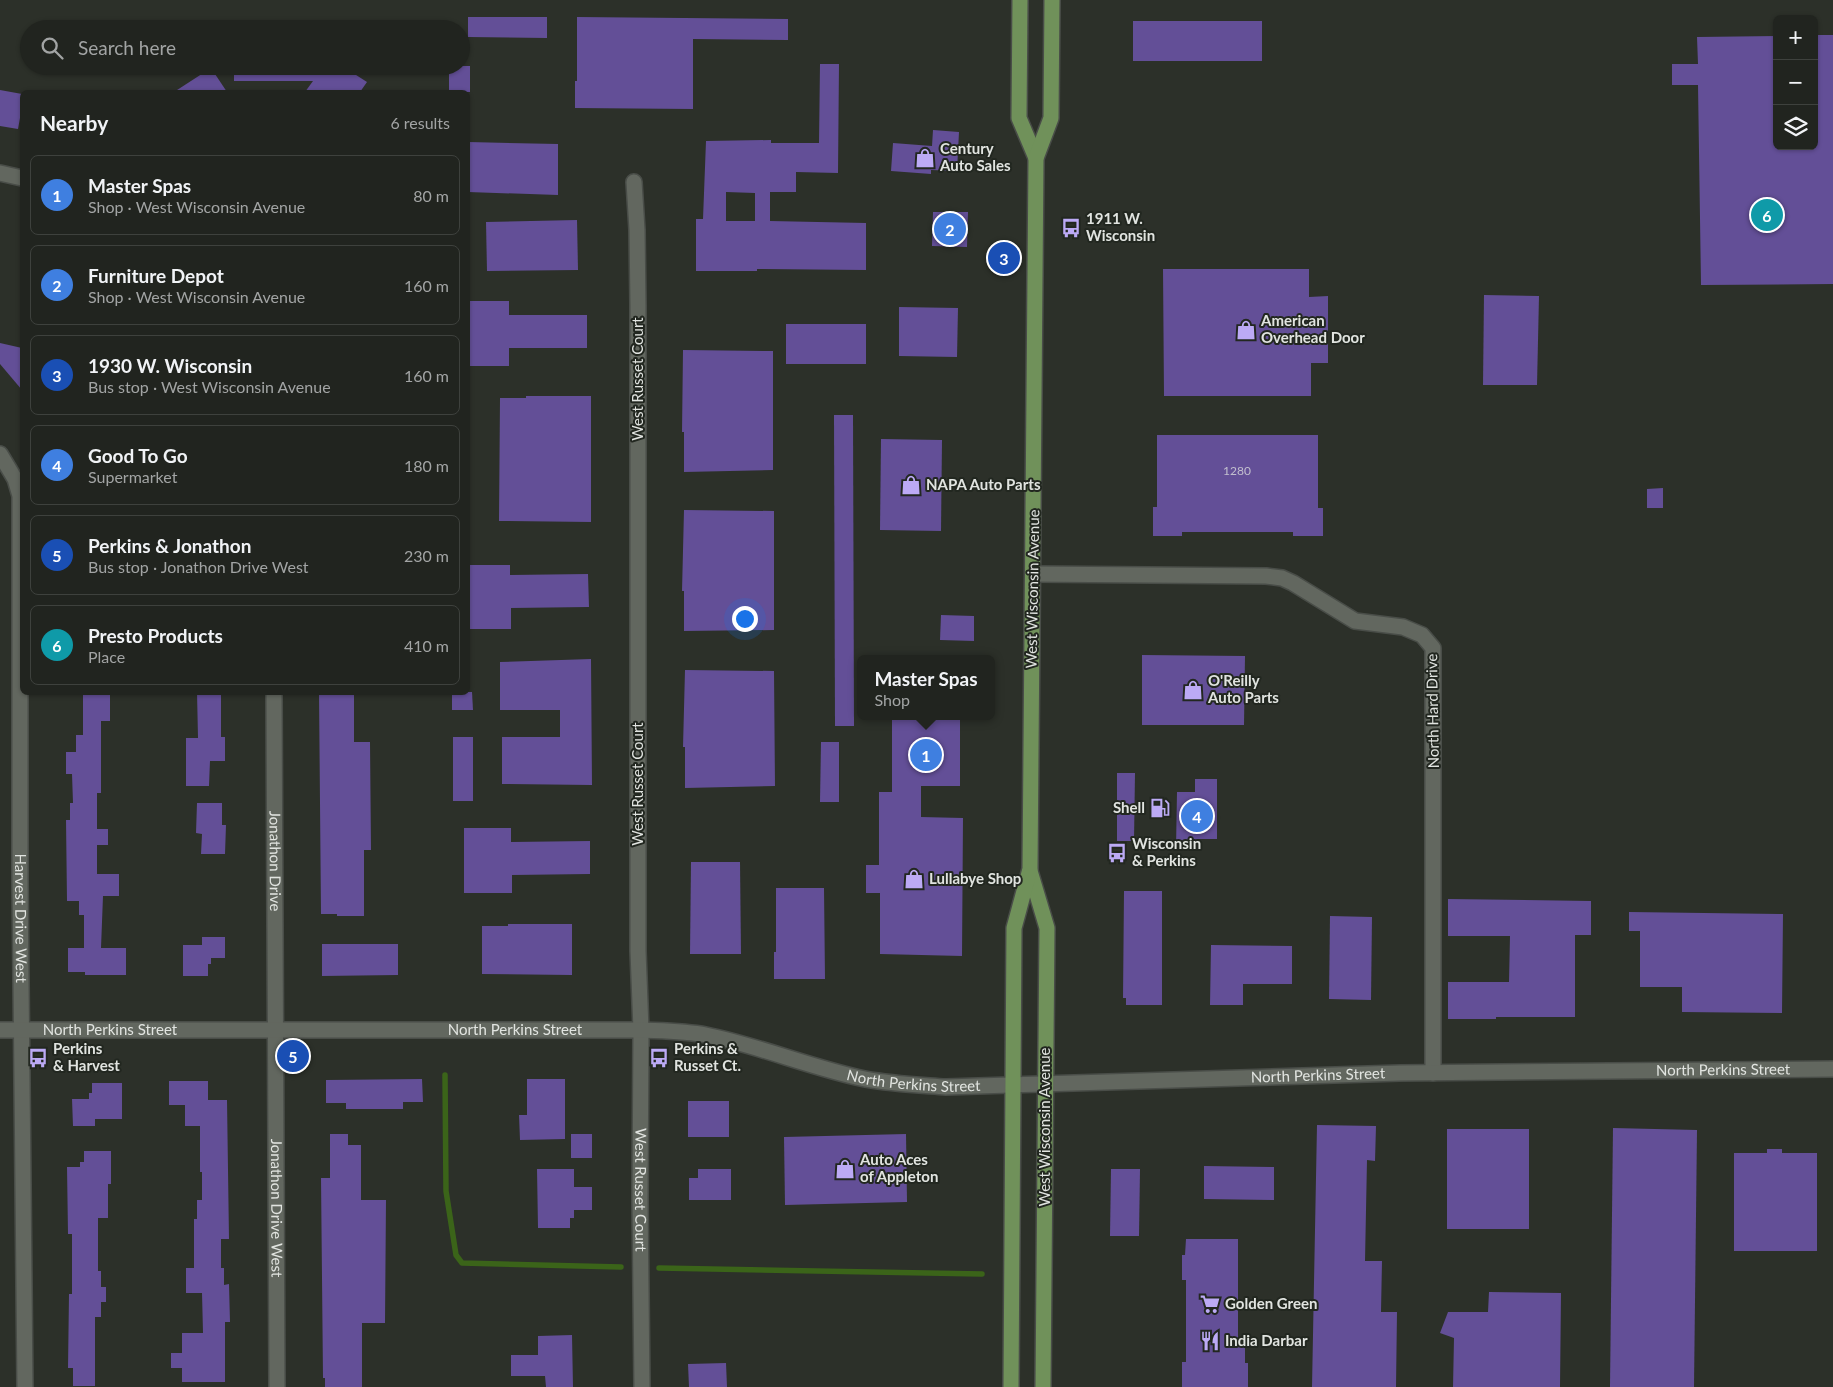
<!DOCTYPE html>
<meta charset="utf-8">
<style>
:root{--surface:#21241f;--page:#292c28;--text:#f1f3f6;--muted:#a2a4a4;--line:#3e413d;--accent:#b45309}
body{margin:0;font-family:Lato,sans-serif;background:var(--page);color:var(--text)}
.controls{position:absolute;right:15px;top:15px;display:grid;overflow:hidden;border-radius:8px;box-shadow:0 1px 4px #0004}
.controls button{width:45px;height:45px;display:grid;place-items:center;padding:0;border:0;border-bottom:1px solid var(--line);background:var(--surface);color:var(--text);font:25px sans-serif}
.you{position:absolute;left:744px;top:618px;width:18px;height:18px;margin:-12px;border:4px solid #fff;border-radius:50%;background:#1a73e8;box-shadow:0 0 0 8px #1a73e833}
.badge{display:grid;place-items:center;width:32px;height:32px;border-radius:50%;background:var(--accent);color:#fff;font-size:16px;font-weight:700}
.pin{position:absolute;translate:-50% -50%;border:2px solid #fff;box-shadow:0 1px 5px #0006}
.popup{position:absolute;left:857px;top:655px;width:138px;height:65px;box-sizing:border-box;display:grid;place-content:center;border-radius:8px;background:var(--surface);filter:drop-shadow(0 1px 4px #0005);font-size:16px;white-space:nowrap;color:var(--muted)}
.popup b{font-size:19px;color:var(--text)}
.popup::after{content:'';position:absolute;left:50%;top:100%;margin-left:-10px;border:10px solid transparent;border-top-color:var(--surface)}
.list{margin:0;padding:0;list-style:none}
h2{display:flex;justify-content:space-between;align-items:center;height:65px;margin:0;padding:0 20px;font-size:21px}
h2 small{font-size:16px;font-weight:400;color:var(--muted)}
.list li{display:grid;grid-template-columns:32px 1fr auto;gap:15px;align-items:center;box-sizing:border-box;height:80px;margin:0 10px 10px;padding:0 10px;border:1px solid var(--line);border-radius:8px}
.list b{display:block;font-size:19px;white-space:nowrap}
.list p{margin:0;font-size:16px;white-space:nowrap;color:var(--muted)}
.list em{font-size:16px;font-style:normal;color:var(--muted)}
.icon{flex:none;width:28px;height:28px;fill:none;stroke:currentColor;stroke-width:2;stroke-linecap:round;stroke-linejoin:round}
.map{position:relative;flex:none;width:1833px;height:1387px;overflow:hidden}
.search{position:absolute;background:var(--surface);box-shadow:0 1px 4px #0004;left:20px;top:20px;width:450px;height:55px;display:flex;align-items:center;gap:12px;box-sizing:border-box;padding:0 18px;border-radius:28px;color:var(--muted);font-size:19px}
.panel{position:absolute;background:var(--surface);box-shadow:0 1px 4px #0004;left:20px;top:90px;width:450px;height:605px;border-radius:8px}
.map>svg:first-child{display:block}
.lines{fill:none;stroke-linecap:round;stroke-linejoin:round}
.stream{stroke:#3b6419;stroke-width:5.5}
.building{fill:#634f97;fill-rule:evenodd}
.minor-casing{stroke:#494d48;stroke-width:18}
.major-casing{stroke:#494d48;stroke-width:18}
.minor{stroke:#62675f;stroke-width:15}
.major{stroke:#70915a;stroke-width:15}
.labels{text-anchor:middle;stroke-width:4;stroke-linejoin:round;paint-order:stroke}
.number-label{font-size:12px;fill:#c2bfce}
.poi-label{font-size:15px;font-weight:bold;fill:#e1e4e0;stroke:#222720;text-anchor:start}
.street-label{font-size:15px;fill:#e1e4e0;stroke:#222720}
</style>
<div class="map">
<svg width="1833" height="1387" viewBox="0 0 1833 1387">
<rect width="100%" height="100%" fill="#2c3029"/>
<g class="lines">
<g class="stream">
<polyline points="445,1075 446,1191 456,1255 462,1263 621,1267"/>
<polyline points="659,1268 982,1274"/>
</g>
</g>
<g class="building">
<polygon points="468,17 547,17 547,38 468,37"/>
<polygon points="577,17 788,19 788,40 693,39 693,109 575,108 575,81 577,81"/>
<rect x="1133" y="21" width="129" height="40"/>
<polygon points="1814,35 1833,35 1833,284 1701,285 1698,85 1672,85 1672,64 1698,64 1697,37 1777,36 1777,146 1814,146"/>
<path d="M820 64H839L838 173 796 172V192H770V221L866 223V270L757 269V271H696V219H703L706 141 771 140V143H819ZM726 192 755 193V221H726Z"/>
<polygon points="234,66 342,66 367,82 360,92 305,92 313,81 234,81"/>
<rect x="449" y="66" width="21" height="26"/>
<polygon points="211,68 227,92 174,92"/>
<polygon points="0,90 22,94 22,118 20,118 18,129 0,126"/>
<polygon points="933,130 959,132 957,171 931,170 931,174 891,171 893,143 932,146"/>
<polygon points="468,142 558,144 558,195 468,192"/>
<polygon points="933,212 968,212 967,247 932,246"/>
<polygon points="577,220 578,270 487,271 486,222"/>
<polygon points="1163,269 1309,269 1309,297 1328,296 1328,363 1311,363 1311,396 1164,396"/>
<polygon points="1484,295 1539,296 1537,385 1483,385"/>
<polygon points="468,301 509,301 509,315 587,315 587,348 509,348 509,366 468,366"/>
<polygon points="899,307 958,308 957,357 899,356"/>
<rect x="786" y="324" width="80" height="40"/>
<polygon points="0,343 22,348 22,390 0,364"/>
<polygon points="683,350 773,351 773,470 684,472 684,432 682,432"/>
<polygon points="526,396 591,396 591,522 499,521 500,398 526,398"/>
<polygon points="834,415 853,415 854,726 835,726"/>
<polygon points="1157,435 1318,435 1318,508 1323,508 1323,536 1293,536 1293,532 1182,532 1182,536 1153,536 1153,507 1157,507"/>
<polygon points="881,439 942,440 941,531 880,530"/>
<polygon points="1663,488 1663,508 1647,508 1647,489"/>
<polygon points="684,510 774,511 774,630 684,631 684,591 682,591"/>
<polygon points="468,565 510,565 510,575 588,574 589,607 511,608 511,629 468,629"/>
<polygon points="941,615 974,616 974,641 940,640"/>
<polygon points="1142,655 1245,656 1244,725 1142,725"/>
<polygon points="591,659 592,785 502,784 502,737 560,737 560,710 500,710 500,662"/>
<polygon points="685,670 774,671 775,786 685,788 685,747 683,747"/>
<polygon points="83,692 110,692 110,721 101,721 101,793 97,793 97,829 108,829 108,845 97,845 97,874 119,874 119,896 103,896 101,948 126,948 126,975 85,975 85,972 68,972 68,948 84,948 84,915 79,915 79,901 67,901 66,820 70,820 70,803 73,803 72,774 66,774 66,752 76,752 76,735 83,735"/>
<polygon points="197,692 221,692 221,737 225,737 225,761 210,761 209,786 186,786 186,738 198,738"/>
<polygon points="319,692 354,692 354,742 370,742 371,850 364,850 364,916 337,916 337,914 321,914"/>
<polygon points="452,692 472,692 473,710 452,710"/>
<polygon points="892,716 960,716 960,786 921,786 921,817 963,818 962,956 880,954 880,893 866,893 866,865 879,865 879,792 892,792"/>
<rect x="453" y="737" width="20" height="64"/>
<polygon points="821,742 839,742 839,802 820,802"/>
<polygon points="1117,773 1135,773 1134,841 1117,841"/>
<polygon points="1195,779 1217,779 1217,839 1197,839 1197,848 1176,848 1177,792 1195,792"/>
<polygon points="197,803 222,803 222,825 226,825 225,854 201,854 202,834 196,833"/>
<polygon points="464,828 511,828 511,842 590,841 590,874 512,875 512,893 464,893"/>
<polygon points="691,862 740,862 741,954 690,954"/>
<polygon points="776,888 824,888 825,979 774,979 774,952 776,952"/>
<polygon points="1124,891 1162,891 1162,1005 1126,1005 1126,998 1123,998"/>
<polygon points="1448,899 1591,901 1591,935 1575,935 1575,1017 1496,1017 1496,1019 1448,1019 1448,982 1509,982 1510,936 1448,936"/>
<polygon points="1629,912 1783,914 1782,1013 1682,1012 1682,987 1640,987 1640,931 1629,931"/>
<polygon points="1330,916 1372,917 1371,1000 1329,999"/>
<polygon points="508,924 572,924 572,975 482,974 482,926 508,926"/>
<polygon points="202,937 225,937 225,958 211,958 211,964 208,964 208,976 183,976 183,945 202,945"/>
<polygon points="322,944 398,944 398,975 322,976"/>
<polygon points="1211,945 1292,946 1292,984 1243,984 1243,1005 1210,1005"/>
<polygon points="422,1079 423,1102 403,1102 403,1109 346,1109 346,1103 326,1103 326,1080"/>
<polygon points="527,1079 565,1079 565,1139 520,1140 519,1115 527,1115"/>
<polygon points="169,1081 208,1081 208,1100 227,1100 229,1239 221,1239 221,1268 224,1268 224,1285 229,1284 230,1322 225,1322 225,1382 182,1382 182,1368 171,1368 171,1353 182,1353 182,1333 203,1333 202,1293 186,1293 186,1268 194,1268 194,1219 197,1219 197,1200 202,1200 202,1172 200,1172 200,1126 185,1126 185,1105 169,1105"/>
<polygon points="92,1083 122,1083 122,1119 95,1119 95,1126 73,1126 72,1099 89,1099 89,1093 92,1093"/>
<rect x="688" y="1101" width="41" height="36"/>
<polygon points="1317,1125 1376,1126 1375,1161 1367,1160 1365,1261 1382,1261 1381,1312 1397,1312 1396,1387 1312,1387"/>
<polygon points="1613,1128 1697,1130 1694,1387 1610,1387"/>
<rect x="1447" y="1129" width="82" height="100"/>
<polygon points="330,1134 348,1134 348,1145 361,1145 361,1200 386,1200 385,1323 362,1323 362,1387 325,1387 325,1378 323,1378 321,1178 330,1178"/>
<rect x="571" y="1134" width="21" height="24"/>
<polygon points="906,1134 907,1202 785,1205 784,1137"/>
<polygon points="1767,1149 1782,1149 1782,1153 1817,1153 1817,1251 1734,1251 1734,1153 1767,1153"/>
<polygon points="84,1151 111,1151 111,1184 108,1184 108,1218 98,1218 98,1271 101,1271 101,1287 106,1287 106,1302 101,1302 101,1317 95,1317 95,1386 73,1386 73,1368 68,1368 69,1294 72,1294 72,1234 68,1234 67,1167 80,1167 80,1162 84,1162"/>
<polygon points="1204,1166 1274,1167 1274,1200 1204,1199"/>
<polygon points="537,1169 574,1169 574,1187 592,1187 592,1210 574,1210 574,1218 570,1218 570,1228 538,1228"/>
<polygon points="698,1169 731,1169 731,1200 689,1200 689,1178 698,1178"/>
<polygon points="1111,1169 1140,1169 1139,1236 1110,1236"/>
<polygon points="1186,1239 1238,1239 1238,1344 1245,1344 1245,1363 1248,1363 1248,1387 1182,1387 1182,1362 1186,1362 1186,1280 1182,1280 1182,1255 1185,1255"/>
<polygon points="1489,1292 1561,1293 1560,1387 1453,1387 1454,1338 1440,1333 1448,1312 1488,1312"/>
<polygon points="572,1335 573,1387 546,1387 545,1376 511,1376 511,1355 538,1355 538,1336"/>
<polygon points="726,1363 727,1387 689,1387 688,1364"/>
</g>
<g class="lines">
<defs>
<g id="minor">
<polyline points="0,173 22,178"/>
<path id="s1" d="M634 182 637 230 638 305V951L641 1030 640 1199 642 1387"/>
<path id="s2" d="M0 454 15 479 20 496V880L25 1387"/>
<polyline points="1033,574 1266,576 1282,578 1293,583 1355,621 1403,627 1422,635 1433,648 1433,1073"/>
<path id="s3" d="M274 692 277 1387"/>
<path id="s4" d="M0 1030H641C663 1031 685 1031 706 1035 760 1046 812 1068 865 1079 892 1084 919 1085 946 1087L1400 1073 1833 1069"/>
</g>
<g id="major">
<polyline points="1020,0 1019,118 1036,158"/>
<polyline points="1030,871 1047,928 1043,1387"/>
<polyline points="1011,1387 1014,928 1030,869 1036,158 1051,118 1052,0"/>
</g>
</defs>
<use href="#minor" class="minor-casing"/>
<use href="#major" class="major-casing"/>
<use href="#minor" class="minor"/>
<use href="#major" class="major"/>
</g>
<defs>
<symbol id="shop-bare" viewBox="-9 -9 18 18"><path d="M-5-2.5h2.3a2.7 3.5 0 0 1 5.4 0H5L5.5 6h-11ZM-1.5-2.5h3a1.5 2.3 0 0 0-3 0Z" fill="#bcaaf5" stroke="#222720" stroke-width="2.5" paint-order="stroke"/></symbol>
<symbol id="bus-bare" viewBox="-9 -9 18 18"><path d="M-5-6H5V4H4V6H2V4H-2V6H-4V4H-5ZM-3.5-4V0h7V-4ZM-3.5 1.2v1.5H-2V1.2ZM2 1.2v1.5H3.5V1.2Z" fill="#bcaaf5" stroke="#222720" stroke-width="2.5" paint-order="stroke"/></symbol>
<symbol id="fuel-bare" viewBox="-9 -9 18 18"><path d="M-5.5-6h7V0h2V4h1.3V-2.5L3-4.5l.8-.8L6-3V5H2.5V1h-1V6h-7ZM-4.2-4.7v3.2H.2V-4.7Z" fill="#bcaaf5" stroke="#222720" stroke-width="2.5" paint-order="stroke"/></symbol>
<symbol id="supermarket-bare" viewBox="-9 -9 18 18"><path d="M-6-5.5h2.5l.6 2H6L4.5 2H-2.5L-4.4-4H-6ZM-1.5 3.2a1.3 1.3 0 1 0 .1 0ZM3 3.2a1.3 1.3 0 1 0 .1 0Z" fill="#bcaaf5" stroke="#222720" stroke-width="2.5" paint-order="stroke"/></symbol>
<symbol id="restaurant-bare" viewBox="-9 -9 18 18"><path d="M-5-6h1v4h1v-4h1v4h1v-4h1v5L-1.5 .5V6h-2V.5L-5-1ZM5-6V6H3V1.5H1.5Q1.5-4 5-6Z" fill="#bcaaf5" stroke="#222720" stroke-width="2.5" paint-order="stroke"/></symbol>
</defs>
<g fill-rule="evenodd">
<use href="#shop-bare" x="911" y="144" width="28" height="28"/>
<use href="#bus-bare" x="1057" y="214" width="28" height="28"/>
<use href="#shop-bare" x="1232" y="316" width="28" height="28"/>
<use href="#shop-bare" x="897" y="471" width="28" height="28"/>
<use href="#shop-bare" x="1179" y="676" width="28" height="28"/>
<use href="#fuel-bare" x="1146" y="794" width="28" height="28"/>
<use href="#bus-bare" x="1103" y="839" width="28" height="28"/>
<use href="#shop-bare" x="900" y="865" width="28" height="28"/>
<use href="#bus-bare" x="24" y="1044" width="28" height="28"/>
<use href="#bus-bare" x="645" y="1044" width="28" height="28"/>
<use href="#shop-bare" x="831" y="1155" width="28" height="28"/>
<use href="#supermarket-bare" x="1196" y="1290" width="28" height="28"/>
<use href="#restaurant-bare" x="1196" y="1327" width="28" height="28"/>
</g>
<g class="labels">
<g class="number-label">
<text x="1237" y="475">1280</text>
</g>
<g class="poi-label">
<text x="940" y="154">Century<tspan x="940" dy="17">Auto Sales</tspan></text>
<text x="1086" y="224">1911 W.<tspan x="1086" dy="17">Wisconsin</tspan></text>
<text x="1261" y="326">American<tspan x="1261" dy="17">Overhead Door</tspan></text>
<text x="926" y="490">NAPA Auto Parts</text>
<text x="1208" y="686">O'Reilly<tspan x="1208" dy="17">Auto Parts</tspan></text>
<text x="1145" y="813" text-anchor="end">Shell</text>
<text x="1132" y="849">Wisconsin<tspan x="1132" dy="17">&amp; Perkins</tspan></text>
<text x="929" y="884">Lullabye Shop</text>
<text x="53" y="1054">Perkins<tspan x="53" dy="17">&amp; Harvest</tspan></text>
<text x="674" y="1054">Perkins &amp;<tspan x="674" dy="17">Russet Ct.</tspan></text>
<text x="860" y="1165">Auto Aces<tspan x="860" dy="17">of Appleton</tspan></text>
<text x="1225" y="1309">Golden Green</text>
<text x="1225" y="1346">India Darbar</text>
</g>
<g class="street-label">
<text transform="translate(638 379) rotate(-90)" y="5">West Russet Court</text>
<text transform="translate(1033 589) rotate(-89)" y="5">West Wisconsin Avenue</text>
<text transform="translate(1433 711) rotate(-91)" y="5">North Hard Drive</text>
<text transform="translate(638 784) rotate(-90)" y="5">West Russet Court</text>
<text dy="5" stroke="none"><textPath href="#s3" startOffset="169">Jonathon Drive</textPath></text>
<text dy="5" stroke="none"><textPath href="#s2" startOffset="469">Harvest Drive West</textPath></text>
<text dy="5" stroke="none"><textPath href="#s4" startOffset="110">North Perkins Street</textPath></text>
<text dy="5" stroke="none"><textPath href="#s4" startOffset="515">North Perkins Street</textPath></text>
<text dy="5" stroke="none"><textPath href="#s4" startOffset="1730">North Perkins Street</textPath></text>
<text dy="5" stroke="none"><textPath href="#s4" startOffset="1325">North Perkins Street</textPath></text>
<text dy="5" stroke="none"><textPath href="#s4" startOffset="920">North Perkins Street</textPath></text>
<text transform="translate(1045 1127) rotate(-90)" y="5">West Wisconsin Avenue</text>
<text dy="5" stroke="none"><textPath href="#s1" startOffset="1008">West Russet Court</textPath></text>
<text dy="5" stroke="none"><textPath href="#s3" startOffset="516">Jonathon Drive West</textPath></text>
</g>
</g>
</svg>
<div class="controls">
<button>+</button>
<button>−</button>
<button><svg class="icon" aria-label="layers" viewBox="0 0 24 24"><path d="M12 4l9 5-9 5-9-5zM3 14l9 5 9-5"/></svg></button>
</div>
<div class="you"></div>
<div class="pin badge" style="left:926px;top:755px;background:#3f7fe0">1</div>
<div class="popup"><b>Master Spas</b>Shop</div>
<div class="pin badge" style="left:950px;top:229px;background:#3f7fe0">2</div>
<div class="pin badge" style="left:1004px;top:258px;background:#1a4fb4">3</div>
<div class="pin badge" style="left:1197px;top:816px;background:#3f7fe0">4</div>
<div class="pin badge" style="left:293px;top:1056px;background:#1a4fb4">5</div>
<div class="pin badge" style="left:1767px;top:215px;background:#0f9aa8">6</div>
<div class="search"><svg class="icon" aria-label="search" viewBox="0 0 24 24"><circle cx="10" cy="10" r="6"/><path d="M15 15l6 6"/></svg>Search here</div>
<section class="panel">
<h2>Nearby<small>6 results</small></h2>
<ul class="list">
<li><span class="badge" style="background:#3f7fe0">1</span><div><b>Master Spas</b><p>Shop · West Wisconsin Avenue</p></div><em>80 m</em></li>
<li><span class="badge" style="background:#3f7fe0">2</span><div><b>Furniture Depot</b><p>Shop · West Wisconsin Avenue</p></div><em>160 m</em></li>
<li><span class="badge" style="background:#1a4fb4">3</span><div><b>1930 W. Wisconsin</b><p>Bus stop · West Wisconsin Avenue</p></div><em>160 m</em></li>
<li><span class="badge" style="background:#3f7fe0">4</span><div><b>Good To Go</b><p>Supermarket</p></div><em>180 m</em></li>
<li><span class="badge" style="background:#1a4fb4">5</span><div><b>Perkins &amp; Jonathon</b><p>Bus stop · Jonathon Drive West</p></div><em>230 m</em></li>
<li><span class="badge" style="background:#0f9aa8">6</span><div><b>Presto Products</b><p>Place</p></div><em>410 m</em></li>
</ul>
</section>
</div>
